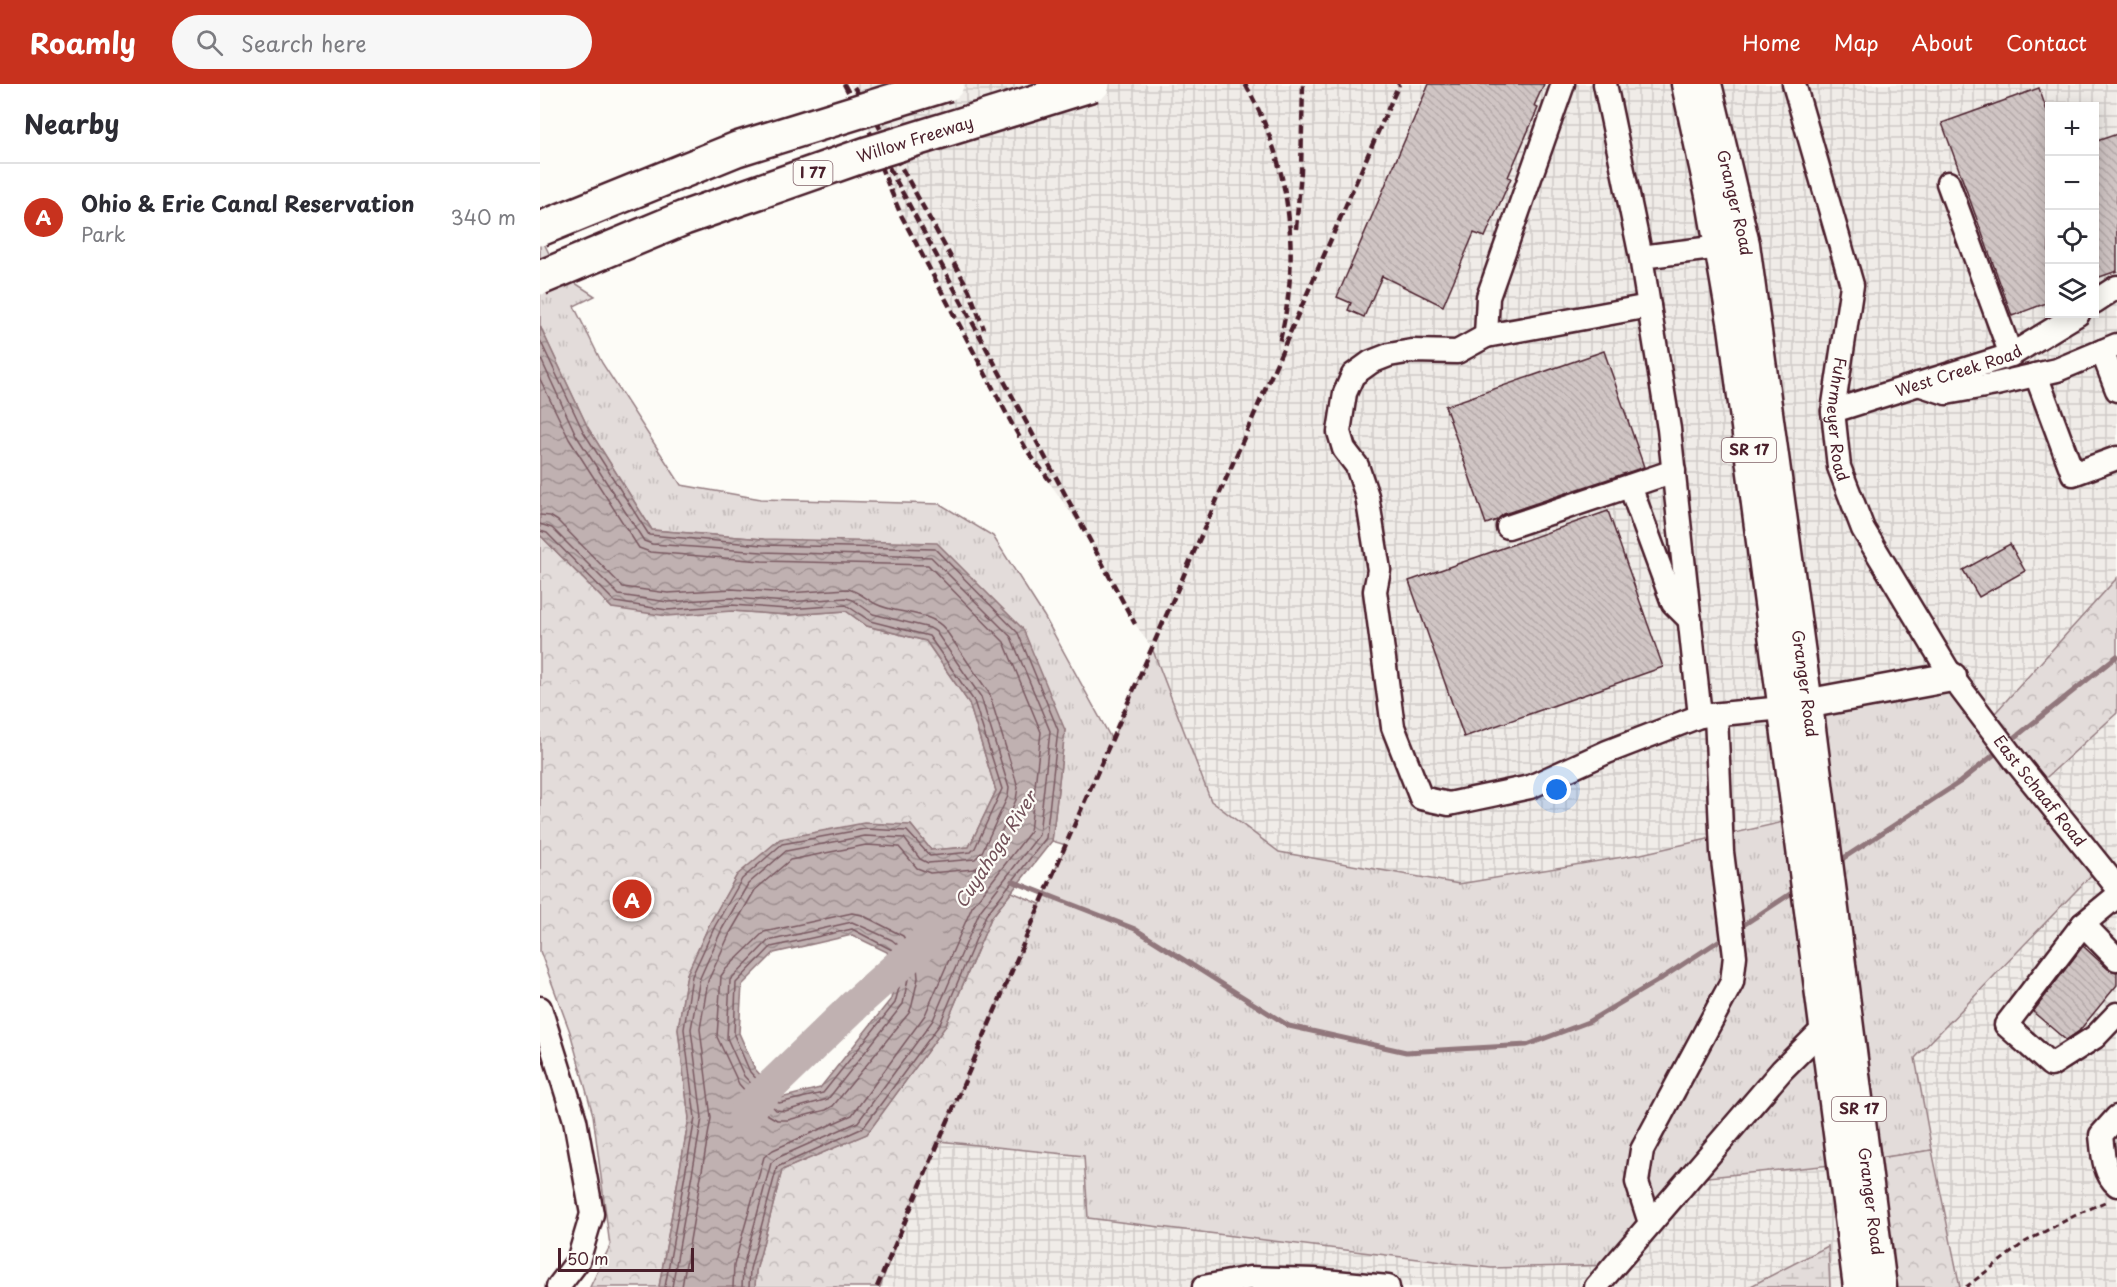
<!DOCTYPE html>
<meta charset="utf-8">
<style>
:root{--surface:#fff;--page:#f7f7f7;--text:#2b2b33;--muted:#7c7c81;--line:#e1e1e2;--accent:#c8321e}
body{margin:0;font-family:"Playpen Sans",sans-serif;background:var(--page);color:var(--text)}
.controls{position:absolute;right:18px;top:18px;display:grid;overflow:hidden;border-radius:0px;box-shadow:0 3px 15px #0003}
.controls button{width:54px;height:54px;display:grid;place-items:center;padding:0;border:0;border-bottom:2px solid var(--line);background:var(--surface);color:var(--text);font:30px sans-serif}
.scale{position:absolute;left:18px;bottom:15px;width:136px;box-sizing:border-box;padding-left:6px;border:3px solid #4a1f2b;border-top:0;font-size:16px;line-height:21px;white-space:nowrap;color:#4a1f2b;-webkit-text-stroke:4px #fdfcf7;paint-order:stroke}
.you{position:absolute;left:1017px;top:706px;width:21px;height:21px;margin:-15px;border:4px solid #fff;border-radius:50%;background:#1a73e8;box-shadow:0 0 0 9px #1a73e833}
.badge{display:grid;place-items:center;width:39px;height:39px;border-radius:50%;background:var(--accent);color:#fff;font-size:20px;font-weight:700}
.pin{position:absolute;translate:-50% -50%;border:3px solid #fff;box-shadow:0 2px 6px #0006}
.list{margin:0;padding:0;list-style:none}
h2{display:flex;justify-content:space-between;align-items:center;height:78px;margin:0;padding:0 24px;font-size:26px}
h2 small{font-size:20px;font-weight:400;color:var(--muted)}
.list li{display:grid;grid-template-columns:39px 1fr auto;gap:18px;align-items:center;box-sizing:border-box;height:108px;padding:0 24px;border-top:2px solid var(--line)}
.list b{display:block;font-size:22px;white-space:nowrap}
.list p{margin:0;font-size:20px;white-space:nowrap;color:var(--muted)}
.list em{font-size:20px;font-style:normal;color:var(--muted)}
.icon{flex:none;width:33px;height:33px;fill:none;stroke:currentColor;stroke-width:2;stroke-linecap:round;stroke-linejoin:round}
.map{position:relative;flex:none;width:1577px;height:1203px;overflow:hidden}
header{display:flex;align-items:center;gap:36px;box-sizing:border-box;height:84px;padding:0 30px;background:var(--accent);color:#fff}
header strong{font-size:28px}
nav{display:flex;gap:33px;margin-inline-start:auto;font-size:21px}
.search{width:420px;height:54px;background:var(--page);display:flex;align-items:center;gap:15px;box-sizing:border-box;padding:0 21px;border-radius:33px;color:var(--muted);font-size:22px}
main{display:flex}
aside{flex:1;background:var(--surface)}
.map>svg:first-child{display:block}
.industrial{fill:url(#industrial-grid);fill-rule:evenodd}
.grass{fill:url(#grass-tufts);stroke:#967e82;stroke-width:1.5}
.forest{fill:url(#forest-crowns);stroke:#967e82;stroke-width:1.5}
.wetland{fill:url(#wetland-marsh);stroke:#967e82;stroke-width:1.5}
.water{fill:url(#water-waves);stroke:#91777b;stroke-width:1.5;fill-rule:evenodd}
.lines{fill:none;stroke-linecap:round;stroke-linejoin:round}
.shore{stroke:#795961;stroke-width:1.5}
.stream{stroke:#91777b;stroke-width:5}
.river{stroke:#c0b1b1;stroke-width:33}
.building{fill:url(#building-back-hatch);stroke:#4a1f2b;stroke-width:1.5}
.minor-casing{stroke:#4a1f2b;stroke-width:27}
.major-casing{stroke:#4a1f2b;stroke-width:33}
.path{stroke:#4a1f2b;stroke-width:3;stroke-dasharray:6 4.5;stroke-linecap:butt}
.minor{stroke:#fdfcf7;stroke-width:22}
.major{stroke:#fdfcf7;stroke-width:28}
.rail{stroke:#4a1f2b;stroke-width:4.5;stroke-dasharray:9 4.5;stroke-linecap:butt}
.highway-bridge-casing{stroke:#4a1f2b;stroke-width:38;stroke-linecap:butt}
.highway-bridge{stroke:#fdfcf7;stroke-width:33}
.labels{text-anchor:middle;stroke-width:4.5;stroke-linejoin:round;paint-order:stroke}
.shield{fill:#fdfcf7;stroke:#806168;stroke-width:1.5}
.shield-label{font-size:15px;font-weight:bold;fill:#4a1f2b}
.street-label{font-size:16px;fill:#4a1f2b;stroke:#fdfcf7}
.water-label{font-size:18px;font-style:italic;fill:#73525a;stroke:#fdfcf7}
</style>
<header>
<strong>Roamly</strong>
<div class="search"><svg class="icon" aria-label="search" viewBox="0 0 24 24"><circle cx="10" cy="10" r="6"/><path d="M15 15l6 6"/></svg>Search here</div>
<nav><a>Home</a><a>Map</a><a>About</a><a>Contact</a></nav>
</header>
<main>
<aside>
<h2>Nearby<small></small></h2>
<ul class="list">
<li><span class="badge">A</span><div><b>Ohio &amp; Erie Canal Reservation</b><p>Park</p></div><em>340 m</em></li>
</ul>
</aside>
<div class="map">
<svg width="1577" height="1203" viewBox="0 0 1577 1203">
<defs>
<pattern id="industrial-grid" width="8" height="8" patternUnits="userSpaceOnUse" patternTransform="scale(1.5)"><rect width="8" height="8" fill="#f0ece8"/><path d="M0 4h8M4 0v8" fill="none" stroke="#cfcac7"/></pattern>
<pattern id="grass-tufts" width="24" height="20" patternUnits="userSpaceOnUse" patternTransform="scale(1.5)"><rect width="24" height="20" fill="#e3dcda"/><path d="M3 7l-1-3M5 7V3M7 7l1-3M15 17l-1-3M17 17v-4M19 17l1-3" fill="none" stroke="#c4bcbb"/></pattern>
<pattern id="forest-crowns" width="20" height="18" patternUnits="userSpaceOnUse" patternTransform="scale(1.5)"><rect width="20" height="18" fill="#e3dcda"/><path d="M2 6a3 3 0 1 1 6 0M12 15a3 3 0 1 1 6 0" fill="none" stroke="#c4bcbb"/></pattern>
<pattern id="wetland-marsh" width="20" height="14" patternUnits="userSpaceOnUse" patternTransform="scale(1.5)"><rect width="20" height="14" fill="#e3dcda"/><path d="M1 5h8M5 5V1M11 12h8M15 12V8" fill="none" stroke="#c4bcbb"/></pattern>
<pattern id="water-waves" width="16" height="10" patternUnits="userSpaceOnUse" patternTransform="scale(1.5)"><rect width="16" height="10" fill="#c0b1b1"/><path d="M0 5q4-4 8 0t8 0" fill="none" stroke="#9e8f90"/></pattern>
<pattern id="building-back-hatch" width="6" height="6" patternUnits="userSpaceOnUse" patternTransform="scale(1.5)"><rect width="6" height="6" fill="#d0c5c4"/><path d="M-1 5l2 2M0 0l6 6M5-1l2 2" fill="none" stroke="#b4a9a9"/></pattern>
</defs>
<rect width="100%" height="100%" fill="#fdfcf7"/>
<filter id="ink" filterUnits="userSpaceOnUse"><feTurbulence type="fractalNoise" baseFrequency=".0167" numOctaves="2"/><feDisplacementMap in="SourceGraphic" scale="12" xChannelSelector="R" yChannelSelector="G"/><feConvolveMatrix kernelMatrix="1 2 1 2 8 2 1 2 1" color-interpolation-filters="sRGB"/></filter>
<g filter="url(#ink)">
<g class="industrial">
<path d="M309 0H1577V494L1447 638 1257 735 1101 770 919 800 739 768 671 717 612 564 593 537 547 452 488 368 472 340 361 131 350 108 329 45ZM1510 22H1554V230H1510Z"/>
<polygon points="1577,629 1577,1203 1420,1203 1375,974 1560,782 1496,703"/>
<polygon points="399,1057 544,1072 548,1134 1148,1095 1302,1080 1318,1203 340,1203 359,1150"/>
</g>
<polygon class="grass" points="0,151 18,188 55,212 34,222 62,279 141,401 221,415 400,420 453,452 504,532 572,656 612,564 671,717 739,768 919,800 1101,770 1257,735 1268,621 1412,593 1560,782 1375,974 1392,1066 1302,1080 1148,1095 1075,1181 951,1184 548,1134 544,1072 399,1057 526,761 512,757 525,646 223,455 112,446 48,344 0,242"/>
<g class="forest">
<polygon points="0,451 72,524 192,527 248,531 306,527 327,542 386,557 429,619 456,707 429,763 391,766 371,741 197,791 170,839 147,890 138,945 149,1034 119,1203 50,1203 70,1162 53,1031 30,948 0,867"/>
<polygon points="1577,494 1577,629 1496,703 1447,638"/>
<polygon points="472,808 500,820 359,1150 340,1203 215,1203 216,1187 242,1086 327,1050 405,943 451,834"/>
<polygon points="1392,1066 1420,1203 1342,1203 1325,1076"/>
</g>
<polygon class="wetland" points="1288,1162 1290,1203 1207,1203 1211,1202"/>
<path class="water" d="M0 242 48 344 112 446 223 455 397 459 483 545 525 646 512 757 451 834 405 943 327 1050 242 1086 216 1187 215 1203H119L149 1034 138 945 147 890 170 839 197 791 240 755 324 739 371 741 391 766 429 763 456 707 429 619 386 557 327 542 306 527 248 531 192 527 127 532 72 524 0 451ZM312 851 347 868 356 892 351 915 280 1004 241 1014 215 985 199 949 202 901 234 869Z"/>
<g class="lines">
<g class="shore">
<polyline points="0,256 43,347 109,451 223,461 395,465 478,549 518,646 506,754 446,831 400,940 323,1044 237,1083 210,1185 209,1203"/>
<polyline points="0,273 36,351 104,457 112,460 222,468 391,473 471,553 510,647 499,751 440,827 393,936 318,1038 237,1074 231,1079 203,1183 202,1203"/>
<polyline points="0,295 29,355 99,464 110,468 222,477 388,481 464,558 501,648 490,748 432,823 385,931 312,1031 233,1066 224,1073 194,1181 193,1203"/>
<path d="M0 431 10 432 18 437 83 503 128 509 192 505 248 509 307 505C319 507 326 515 336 520 357 531 389 526 405 545L449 609 478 703 476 716 450 772 444 780 434 785 390 789 377 784 359 763 326 761 250 776 215 806 190 849 168 897 160 945 171 1034 142 1203"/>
<polyline points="0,440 12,444 79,511 128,518 192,514 248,518 306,514 313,516 333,530 390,544 396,548 441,613 469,704 468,712 442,768 435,775 388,779 380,775 364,754 325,752 246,767 208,800 182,845 160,894 151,945 162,1034 132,1203"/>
<polyline points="0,447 7,449 75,518 127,526 192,521 248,525 306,521 330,537 389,552 434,617 462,705 435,764 431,768 390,772 367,747 325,745 242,760 202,795 175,842 152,892 144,945 155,1034 125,1203"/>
<polygon points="312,829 322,831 363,852 368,860 377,883 378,894 372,921 369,929 293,1022 286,1026 248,1036 237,1036 225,1029 199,1000 177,953 181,892 186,885 224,848"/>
<polygon points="312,838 352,856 358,861 369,890 363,920 288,1015 245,1027 236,1026 204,992 187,954 190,896 228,857"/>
<polygon points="312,845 352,866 362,892 355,919 283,1009 239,1019 210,988 194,951 196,899 231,863"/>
</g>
<g class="stream">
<polyline points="1468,659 1577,572"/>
<polyline points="1296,779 1420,698 1461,665"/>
<polyline points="472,797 595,845 749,942 866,968 987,961 1048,938 1122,894 1186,852"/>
<polyline points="1199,844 1256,806"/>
</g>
<polyline class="river" points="204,1036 206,1026 319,917 386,857"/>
</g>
<g class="building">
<polygon points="889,0 1004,0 994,22 998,24 968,93 971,94 945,153 934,149 903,222 842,192 824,233 808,226 811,219 797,213"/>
<polygon points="1499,4 1509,33 1509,218 1472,232 1402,39"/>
<polygon points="1577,50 1577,187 1554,195 1554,58"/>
<polygon points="1064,267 1104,383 964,430 957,436 946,440 905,322"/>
<polygon points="1068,427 1123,583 924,653 869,497"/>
<polygon points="1470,460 1485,487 1439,513 1423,486"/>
<polygon points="1543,862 1568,885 1577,888 1577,901 1539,947 1526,956 1493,928"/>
</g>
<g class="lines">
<defs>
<g id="minor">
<polyline points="1023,0 948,213 946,252 1109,222"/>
<polyline points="1065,0 1101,173"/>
<path id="s1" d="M1254 0 1312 201 1293 327 1299 383 1323 445 1412 593 1477 679 1577 803"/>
<polyline points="1408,99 1471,271"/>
<polyline points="1180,163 1101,173 1129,345 1160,632 1243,624"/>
<polyline points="1554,218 1577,203"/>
<polyline points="946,252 917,268 872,267 849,271 831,278 813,291 805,309 799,348 804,365 817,382 827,412 839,486 835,507 853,643 881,714 909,720 990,703 1067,668 1160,632"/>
<polyline points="1562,267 1577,306"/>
<polyline points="1496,291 1533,390 1577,374"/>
<polyline points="1378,300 1406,309 1456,300 1517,286 1577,261"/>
<path id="s2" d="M1293 327 1471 271 1538 230"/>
<polyline points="1090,402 1133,519 1150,536"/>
<polyline points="968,443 1134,387"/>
<polyline points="1577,812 1543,840 1466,941 1511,981 1555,953 1577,930"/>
<polyline points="1543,840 1577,875"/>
<polyline points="0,924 35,1036 52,1130 38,1177 18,1203"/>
<path d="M1577 1033 1561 1051C1563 1068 1563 1089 1577 1101"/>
<polyline points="1110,1139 1097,1098 1102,1066 1192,898 1195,872 1182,768 1176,631"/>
<polyline points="664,1203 710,1194 774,1196 848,1203"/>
<polyline points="1056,1203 1242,986 1284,944 1298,942"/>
</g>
<g id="major">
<polyline points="1146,0 1170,111 1193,243 1318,1203"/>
<path id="s3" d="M1167 0 1205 160 1268 621 1342 1203"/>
<polyline points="1249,623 1412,593"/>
</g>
</defs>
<use href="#minor" class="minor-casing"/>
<use href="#major" class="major-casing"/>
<polyline class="path" points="1426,1203 1485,1158 1534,1132 1567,1117"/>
<use href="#minor" class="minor"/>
<use href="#major" class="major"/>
<g class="rail">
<polyline points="304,0 595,540"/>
<path d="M705 0C751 80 762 172 739 260"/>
<polyline points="314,3 332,30 429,206 444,245"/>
<polyline points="340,81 361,131 472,340 488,368 510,397"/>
<polyline points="756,145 761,87 763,0"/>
<polyline points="337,1203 526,760 859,0"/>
</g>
<defs>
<g id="highway-bridge">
<polyline points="0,145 197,65 407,0"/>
<path id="s4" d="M0 194 144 134 327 70 553 0"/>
</g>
</defs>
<use href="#highway-bridge" class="highway-bridge-casing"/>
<use href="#highway-bridge" class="highway-bridge"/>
</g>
</g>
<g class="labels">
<g class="shield">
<rect x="253.5" y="77" width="39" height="24" rx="4.5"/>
<rect x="1182" y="354" width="54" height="24" rx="4.5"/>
<rect x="1292" y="1013" width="54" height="24" rx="4.5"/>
</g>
<g class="shield-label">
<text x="273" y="94">I 77</text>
<text x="1209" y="371">SR 17</text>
<text x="1319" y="1030">SR 17</text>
</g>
<g class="street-label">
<text dy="6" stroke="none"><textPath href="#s4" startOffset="400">Willow Freeway</textPath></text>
<text dy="6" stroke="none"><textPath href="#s3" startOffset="122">Granger Road</textPath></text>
<text dy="6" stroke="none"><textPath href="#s2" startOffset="132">West Creek Road</textPath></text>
<text dy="6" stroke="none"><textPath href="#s1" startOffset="345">Fuhrmeyer Road</textPath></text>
<text dy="6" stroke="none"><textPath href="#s3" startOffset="608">Granger Road</textPath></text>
<text dy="6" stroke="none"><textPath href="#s1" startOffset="776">East Schaaf Road</textPath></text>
<text dy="6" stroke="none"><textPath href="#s3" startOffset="1130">Granger Road</textPath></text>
</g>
<g class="water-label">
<text transform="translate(456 766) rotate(-57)" y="6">Cuyahoga River</text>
</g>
</g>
</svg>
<div class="controls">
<button>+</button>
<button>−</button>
<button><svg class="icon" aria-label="locate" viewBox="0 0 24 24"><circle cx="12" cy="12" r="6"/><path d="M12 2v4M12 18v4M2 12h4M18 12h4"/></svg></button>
<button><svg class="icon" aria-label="layers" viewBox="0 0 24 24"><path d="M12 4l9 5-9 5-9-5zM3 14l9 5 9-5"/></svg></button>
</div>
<div class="scale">50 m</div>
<div class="you"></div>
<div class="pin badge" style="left:92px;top:815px">A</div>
</div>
</main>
